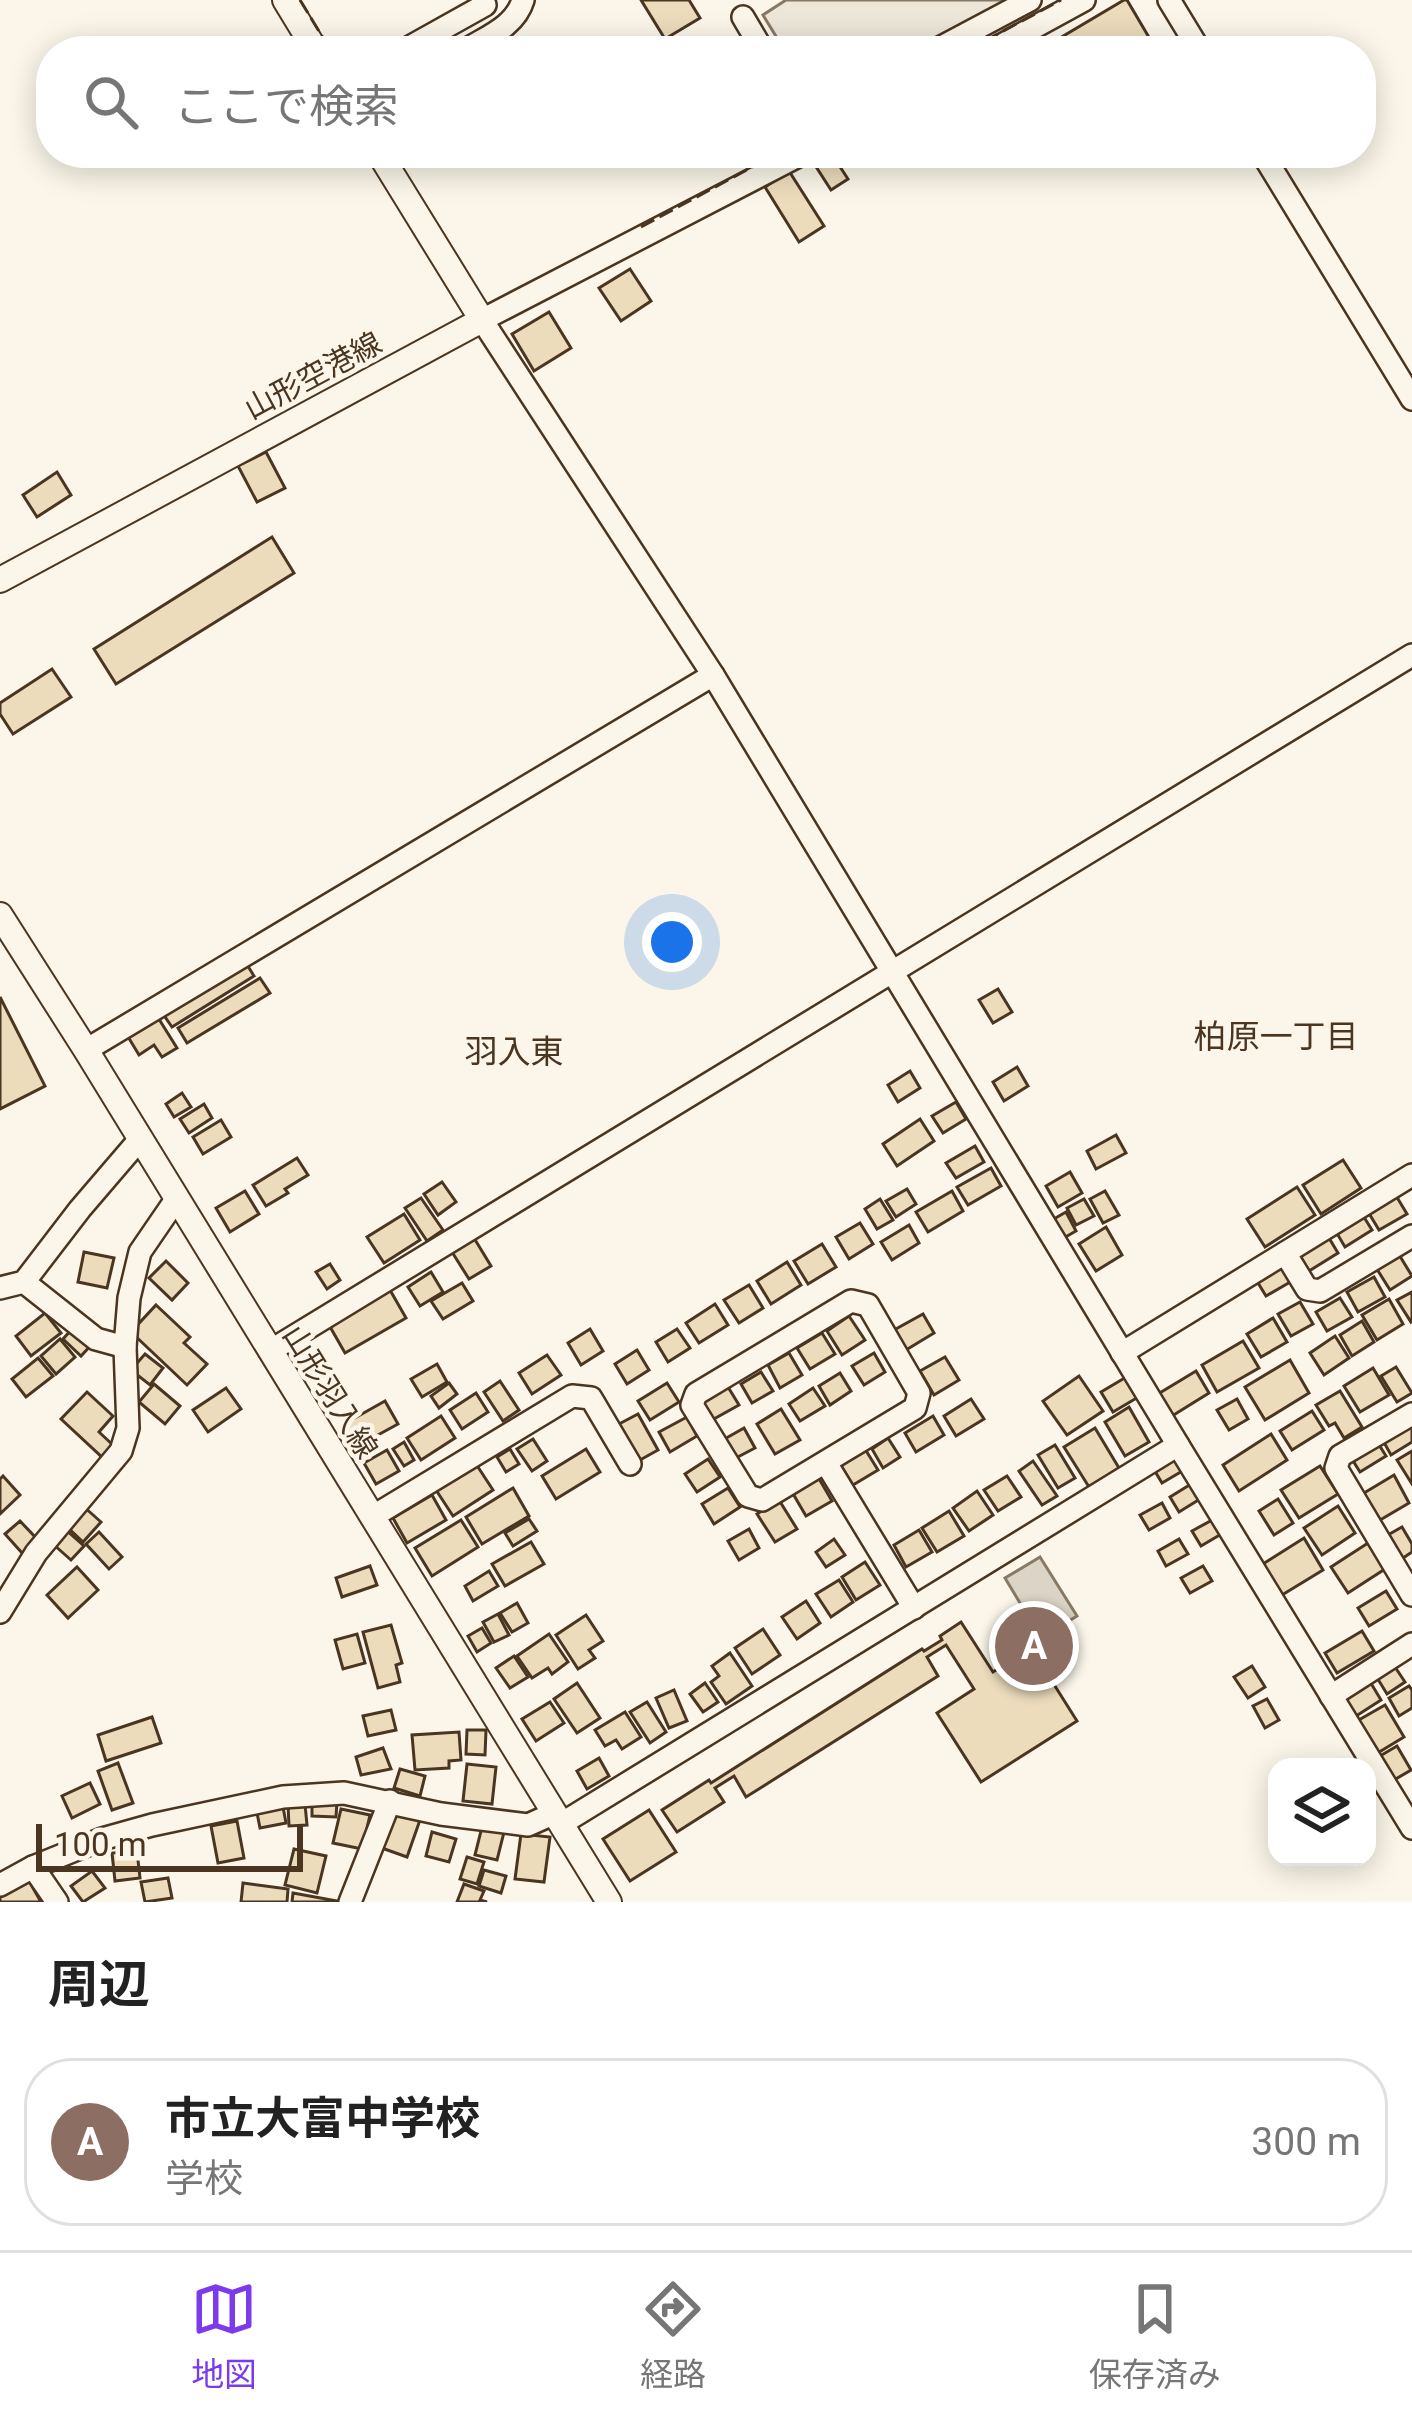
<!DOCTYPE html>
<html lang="ja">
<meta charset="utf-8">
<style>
:root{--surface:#fff;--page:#f6f6f6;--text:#222;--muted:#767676;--line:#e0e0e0;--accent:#7c3aed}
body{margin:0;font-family:Roboto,"Noto Sans JP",sans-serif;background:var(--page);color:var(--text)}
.controls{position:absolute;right:36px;bottom:36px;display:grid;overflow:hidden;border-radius:24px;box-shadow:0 6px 30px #0003}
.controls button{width:108px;height:108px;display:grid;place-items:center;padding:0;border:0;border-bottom:3px solid var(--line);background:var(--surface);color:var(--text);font:60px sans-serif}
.scale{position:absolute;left:36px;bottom:30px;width:267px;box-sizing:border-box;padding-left:12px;border:6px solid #4a3520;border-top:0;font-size:33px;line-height:42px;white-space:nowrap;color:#4a3520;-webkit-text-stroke:9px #fbf6e9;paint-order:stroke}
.you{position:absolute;left:672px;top:942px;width:42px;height:42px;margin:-30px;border:9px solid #fff;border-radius:50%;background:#1a73e8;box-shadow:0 0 0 18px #1a73e833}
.badge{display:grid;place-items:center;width:78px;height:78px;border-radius:50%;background:var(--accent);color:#fff;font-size:39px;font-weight:700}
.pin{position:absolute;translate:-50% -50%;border:6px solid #fff;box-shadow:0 3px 12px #0006}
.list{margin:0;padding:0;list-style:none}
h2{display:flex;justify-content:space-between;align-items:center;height:156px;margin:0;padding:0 48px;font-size:51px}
h2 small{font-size:39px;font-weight:400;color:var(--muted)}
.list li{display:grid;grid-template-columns:78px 1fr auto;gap:36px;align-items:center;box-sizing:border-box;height:168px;margin:0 24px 24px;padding:0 24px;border:3px solid var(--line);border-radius:48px}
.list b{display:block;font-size:45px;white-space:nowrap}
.list p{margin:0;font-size:39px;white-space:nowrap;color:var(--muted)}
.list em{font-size:39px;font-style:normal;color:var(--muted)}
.icon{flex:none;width:66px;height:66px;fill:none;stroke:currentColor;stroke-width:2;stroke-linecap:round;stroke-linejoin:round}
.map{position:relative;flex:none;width:1412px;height:1902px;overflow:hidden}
.search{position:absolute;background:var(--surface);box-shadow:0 6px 30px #0003;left:36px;right:36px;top:36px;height:132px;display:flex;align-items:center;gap:30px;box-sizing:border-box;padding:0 42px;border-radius:48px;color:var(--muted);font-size:45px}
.sheet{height:348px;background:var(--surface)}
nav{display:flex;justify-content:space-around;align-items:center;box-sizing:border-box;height:168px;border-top:3px solid var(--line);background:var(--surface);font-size:33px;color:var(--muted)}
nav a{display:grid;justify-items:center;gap:6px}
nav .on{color:var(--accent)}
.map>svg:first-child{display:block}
.green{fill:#ede6d9;stroke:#887966;stroke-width:3}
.water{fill:#dcd4c6;stroke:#887966;stroke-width:3}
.building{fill:#ecdcbc;stroke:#4a3520;stroke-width:3}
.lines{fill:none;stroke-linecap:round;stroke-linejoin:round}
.minor-casing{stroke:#4a3520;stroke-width:26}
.major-casing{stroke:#4a3520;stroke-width:28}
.minor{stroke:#fbf6e9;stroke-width:21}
.major{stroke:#fbf6e9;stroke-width:24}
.fence{stroke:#4a3520;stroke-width:3;stroke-dasharray:15 6;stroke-linecap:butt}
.labels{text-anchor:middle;stroke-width:9;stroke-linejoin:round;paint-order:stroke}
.street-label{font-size:30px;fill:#4a3520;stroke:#fbf6e9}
.neighbourhood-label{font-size:33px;fill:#4a3520;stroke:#fbf6e9}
</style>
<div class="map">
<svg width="1412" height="1902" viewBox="0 0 1412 1902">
<rect width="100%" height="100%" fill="#fbf6e9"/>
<polygon class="green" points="786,0 1013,0 915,51 785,51 763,15"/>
<polygon class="water" points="1040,1557 1077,1616 1041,1638 1005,1578"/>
<g class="building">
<polygon points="641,0 689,0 700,18 665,39"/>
<polygon points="1124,0 1127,0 1157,51 1038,51"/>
<polygon points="828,153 831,153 848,179 831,190 813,162"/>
<polygon points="789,171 824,226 799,242 765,187"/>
<polygon points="630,269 651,301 621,321 599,288"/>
<polygon points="549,312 571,348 534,371 512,334"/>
<polygon points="266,452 285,488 257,502 238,466"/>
<polygon points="57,472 71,495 37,517 23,495"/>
<polygon points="272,537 294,573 116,684 94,649"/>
<polygon points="52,669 71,697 13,734 0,714 0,703"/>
<polygon points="246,963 254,976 172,1027 163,1014"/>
<polygon points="260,978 270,993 187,1043 178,1028"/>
<polygon points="998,989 1012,1012 993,1023 979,1000"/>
<polygon points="0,997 45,1086 0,1109"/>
<polygon points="157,1016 177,1048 162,1057 154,1045 139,1055 127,1035"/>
<polygon points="1017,1067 1028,1086 1004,1101 993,1082"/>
<polygon points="910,1071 920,1088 898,1102 888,1085"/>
<polygon points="182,1093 191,1107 174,1117 166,1104"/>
<polygon points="956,1102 966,1119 943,1133 932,1116"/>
<polygon points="204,1104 212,1118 189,1133 180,1119"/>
<polygon points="920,1119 934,1141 897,1166 883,1144"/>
<polygon points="221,1120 231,1137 203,1154 193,1137"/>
<polygon points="1116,1135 1126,1153 1096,1169 1087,1151"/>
<polygon points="975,1146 984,1162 956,1178 946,1163"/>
<polygon points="297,1158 308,1175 285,1189 288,1193 266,1206 253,1185"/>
<polygon points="1343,1160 1361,1188 1321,1214 1303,1185"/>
<polygon points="991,1168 1001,1186 968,1205 957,1187"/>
<polygon points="1070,1172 1082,1193 1058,1207 1046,1186"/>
<polygon points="442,1182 456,1202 438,1215 424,1194"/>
<polygon points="1297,1187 1315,1215 1265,1247 1247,1219"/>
<polygon points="907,1189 916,1204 896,1217 886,1201"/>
<polygon points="245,1191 259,1214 230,1232 216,1208"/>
<polygon points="952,1191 963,1211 928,1232 916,1212"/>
<polygon points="1105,1191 1119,1215 1103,1223 1090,1199"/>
<polygon points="1395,1194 1407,1214 1379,1230 1367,1210"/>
<polygon points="421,1198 443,1230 427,1241 405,1208"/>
<polygon points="880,1199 893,1220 877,1229 865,1209"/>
<polygon points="1084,1199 1094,1216 1076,1225 1067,1208"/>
<polygon points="1066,1212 1076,1231 1062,1239 1052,1220"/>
<polygon points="404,1214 420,1240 384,1263 367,1237"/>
<polygon points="1362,1214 1372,1230 1345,1247 1335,1230"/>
<polygon points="860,1223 873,1244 849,1259 836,1237"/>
<polygon points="909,1225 919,1243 892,1260 881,1242"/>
<polygon points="1106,1227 1122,1255 1096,1271 1079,1244"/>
<polygon points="1326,1233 1338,1253 1309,1271 1297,1251"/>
<polygon points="474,1238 491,1266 469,1279 452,1252"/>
<polygon points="822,1244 836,1267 808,1284 794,1261"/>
<polygon points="84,1252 114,1258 107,1288 78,1282"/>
<polygon points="1398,1253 1412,1276 1390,1290 1375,1266"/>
<polygon points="166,1261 188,1283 172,1300 149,1278"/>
<polygon points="787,1262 801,1285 771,1304 757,1281"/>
<polygon points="1281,1262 1292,1281 1266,1296 1255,1278"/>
<polygon points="330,1264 340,1280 327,1289 316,1272"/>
<polygon points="431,1272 443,1292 420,1306 408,1287"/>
<polygon points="1374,1277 1385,1297 1358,1312 1347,1292"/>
<polygon points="462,1283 473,1301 443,1319 431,1301"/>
<polygon points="749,1285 763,1308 739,1323 724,1300"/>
<polygon points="390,1290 406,1318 345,1353 329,1325"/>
<polygon points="1412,1292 1412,1321 1411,1322 1397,1300"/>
<polygon points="1340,1298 1352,1317 1327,1331 1316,1312"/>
<polygon points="1389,1299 1403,1324 1377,1340 1362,1315"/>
<polygon points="1300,1302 1313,1324 1291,1336 1278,1314"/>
<polygon points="715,1304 728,1325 699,1343 686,1323"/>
<polygon points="156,1305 190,1337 184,1343 207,1364 187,1385 131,1332"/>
<polygon points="45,1313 61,1333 31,1356 16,1336"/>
<polygon points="923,1314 934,1333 906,1350 894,1330"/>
<polygon points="849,1316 865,1340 842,1355 827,1331"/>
<polygon points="1273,1318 1287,1342 1261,1357 1247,1334"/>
<polygon points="1362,1321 1374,1342 1352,1356 1340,1335"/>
<polygon points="74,1327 92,1344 81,1356 63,1339"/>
<polygon points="590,1329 603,1351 581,1365 568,1343"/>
<polygon points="677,1329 690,1348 668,1362 656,1342"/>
<polygon points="822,1333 835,1354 810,1369 797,1348"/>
<polygon points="1335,1336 1349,1358 1324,1375 1310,1353"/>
<polygon points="60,1339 75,1357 56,1374 41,1356"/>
<polygon points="1243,1341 1259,1368 1217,1392 1202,1365"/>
<polygon points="637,1350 649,1370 627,1384 615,1364"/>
<polygon points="789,1353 802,1375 780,1388 768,1365"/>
<polygon points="874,1353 885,1372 864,1385 852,1366"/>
<polygon points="145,1354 163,1368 150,1385 131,1370"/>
<polygon points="547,1355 561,1375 532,1394 519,1373"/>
<polygon points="945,1357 959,1380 934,1395 920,1371"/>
<polygon points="38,1358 53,1376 26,1397 12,1379"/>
<polygon points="1290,1360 1309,1393 1265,1420 1245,1387"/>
<polygon points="437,1364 447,1382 422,1397 411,1379"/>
<polygon points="1396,1367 1412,1393 1397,1402 1381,1376"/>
<polygon points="1373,1368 1389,1395 1360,1412 1344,1386"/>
<polygon points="1196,1371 1209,1393 1172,1416 1158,1394"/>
<polygon points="761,1372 773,1391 752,1403 741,1384"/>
<polygon points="840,1373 851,1391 830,1405 819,1386"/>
<polygon points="1079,1376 1103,1411 1067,1435 1043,1401"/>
<polygon points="1128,1376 1140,1396 1113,1412 1101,1392"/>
<polygon points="500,1381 519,1410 503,1421 484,1392"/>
<polygon points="449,1383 457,1394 439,1408 431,1396"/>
<polygon points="667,1383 679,1402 650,1420 638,1401"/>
<polygon points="154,1384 180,1406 165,1424 139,1402"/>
<polygon points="728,1387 739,1405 712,1420 702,1403"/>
<polygon points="226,1388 241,1409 208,1432 193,1410"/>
<polygon points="813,1388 825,1406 800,1421 789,1404"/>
<polygon points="1340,1391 1362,1427 1344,1438 1335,1423 1329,1426 1316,1405"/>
<polygon points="87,1392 113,1416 99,1432 114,1446 103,1458 61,1419"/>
<polygon points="476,1393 488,1412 462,1429 450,1410"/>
<polygon points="971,1399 984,1419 956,1436 944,1416"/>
<polygon points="1237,1399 1248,1419 1229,1430 1217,1410"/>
<polygon points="385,1401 398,1424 356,1447 344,1424"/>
<polygon points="1129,1407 1149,1442 1125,1456 1105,1422"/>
<polygon points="781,1409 800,1440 775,1454 757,1424"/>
<polygon points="1312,1411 1324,1430 1292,1450 1280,1431"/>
<polygon points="638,1414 658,1450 640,1460 619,1424"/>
<polygon points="441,1416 455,1438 421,1460 407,1438"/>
<polygon points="933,1416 944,1435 916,1452 905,1433"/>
<polygon points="687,1417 697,1436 670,1452 659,1432"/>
<polygon points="1412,1418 1412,1442 1391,1455 1381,1437"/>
<polygon points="744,1428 755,1448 732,1460 721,1441"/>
<polygon points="1095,1428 1119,1468 1089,1487 1064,1447"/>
<polygon points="1271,1434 1287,1460 1239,1491 1223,1465"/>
<polygon points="888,1438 900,1457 883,1468 872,1449"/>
<polygon points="533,1439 547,1461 532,1471 517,1449"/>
<polygon points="1376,1440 1386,1456 1360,1472 1350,1456"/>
<polygon points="404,1442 414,1460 404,1466 393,1449"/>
<polygon points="1055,1445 1075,1478 1058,1488 1038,1455"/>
<polygon points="510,1449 519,1464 506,1472 497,1457"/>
<polygon points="586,1449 600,1472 556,1499 542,1476"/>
<polygon points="865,1449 878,1470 853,1485 840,1464"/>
<polygon points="387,1450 399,1471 376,1484 364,1463"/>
<polygon points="1412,1451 1412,1484 1397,1460"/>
<polygon points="1175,1455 1184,1470 1162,1483 1153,1468"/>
<polygon points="708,1459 720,1477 697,1492 685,1474"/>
<polygon points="1033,1461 1057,1496 1042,1505 1019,1471"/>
<polygon points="476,1464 493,1490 453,1516 436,1490"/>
<polygon points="1320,1466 1338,1494 1299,1518 1281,1490"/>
<polygon points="1394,1475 1409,1503 1375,1523 1359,1496"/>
<polygon points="3,1476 20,1495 0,1514 0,1479"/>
<polygon points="1007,1476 1021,1497 998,1511 984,1490"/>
<polygon points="818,1477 832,1501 806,1516 792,1492"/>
<polygon points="1191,1484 1200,1499 1179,1512 1170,1497"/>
<polygon points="513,1488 529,1516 482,1544 466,1517"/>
<polygon points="728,1488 740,1507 714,1524 702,1504"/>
<polygon points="977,1491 993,1515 969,1531 953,1508"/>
<polygon points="432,1495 446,1520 407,1543 393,1518"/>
<polygon points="1278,1499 1293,1523 1274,1535 1259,1511"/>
<polygon points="779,1500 797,1529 775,1542 757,1514"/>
<polygon points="1162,1503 1170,1518 1149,1530 1140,1515"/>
<polygon points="83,1506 101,1522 83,1542 65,1525"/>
<polygon points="1338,1506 1355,1533 1322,1555 1304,1528"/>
<polygon points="949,1511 964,1536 937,1552 922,1528"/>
<polygon points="529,1519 537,1531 513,1546 505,1533"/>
<polygon points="1214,1519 1223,1533 1201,1546 1192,1531"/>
<polygon points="461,1520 478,1547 432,1576 415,1548"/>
<polygon points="20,1521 38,1540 23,1554 5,1534"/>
<polygon points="1402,1527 1412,1544 1412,1552 1400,1560 1386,1536"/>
<polygon points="749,1529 759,1548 739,1560 728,1541"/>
<polygon points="66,1530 84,1546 71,1560 53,1544"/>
<polygon points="919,1530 932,1552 906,1567 894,1545"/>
<polygon points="99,1532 122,1557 109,1569 86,1544"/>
<polygon points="1304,1538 1323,1570 1282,1595 1263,1564"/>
<polygon points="834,1539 845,1555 826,1567 816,1552"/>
<polygon points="1179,1539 1188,1554 1166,1566 1158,1551"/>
<polygon points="531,1542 544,1564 505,1586 492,1564"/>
<polygon points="1368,1543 1385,1569 1348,1593 1331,1567"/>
<polygon points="865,1562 880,1585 856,1600 842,1577"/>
<polygon points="370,1566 377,1585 342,1597 336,1578"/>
<polygon points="1203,1566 1212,1581 1190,1593 1181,1578"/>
<polygon points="77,1567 98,1590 68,1618 47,1595"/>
<polygon points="489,1571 498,1586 473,1601 465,1586"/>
<polygon points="839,1580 853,1602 831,1617 816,1594"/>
<polygon points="1386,1591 1397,1609 1369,1626 1358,1608"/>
<polygon points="806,1601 820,1623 797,1639 782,1617"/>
<polygon points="517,1603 528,1623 512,1632 500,1613"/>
<polygon points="498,1614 509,1635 494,1642 483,1622"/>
<polygon points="586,1615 603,1641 589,1650 595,1658 578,1669 556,1635"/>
<polygon points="961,1622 993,1672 1031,1648 1077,1721 981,1782 937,1713 974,1689 946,1645 927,1657 938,1676 746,1797 734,1776 715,1788 724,1802 677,1832 662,1810 709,1780 711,1783 922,1649 924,1651 942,1640 940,1636"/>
<polygon points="391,1625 402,1663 396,1665 400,1682 378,1688 363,1632"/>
<polygon points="482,1628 491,1643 477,1652 468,1636"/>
<polygon points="763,1629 780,1655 752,1674 735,1648"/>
<polygon points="1362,1631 1374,1651 1337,1673 1325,1653"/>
<polygon points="357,1634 365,1663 343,1669 335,1640"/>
<polygon points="549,1634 568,1662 552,1674 548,1668 532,1678 517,1656"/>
<polygon points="730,1653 752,1686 726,1704 711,1682 719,1676 712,1666"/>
<polygon points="514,1656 528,1677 510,1688 496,1668"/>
<polygon points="1393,1664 1405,1682 1387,1694 1376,1676"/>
<polygon points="1252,1666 1265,1687 1248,1698 1234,1677"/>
<polygon points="1369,1680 1381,1700 1353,1718 1340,1698"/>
<polygon points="577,1683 600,1718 577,1733 554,1699"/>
<polygon points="705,1683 718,1702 703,1712 690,1694"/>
<polygon points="1409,1686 1412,1690 1412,1708 1399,1716 1389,1698"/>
<polygon points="674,1690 687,1721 669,1728 656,1698"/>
<polygon points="1267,1699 1279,1720 1265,1728 1253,1706"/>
<polygon points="550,1702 564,1723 536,1741 522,1719"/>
<polygon points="647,1702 666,1732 650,1743 630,1712"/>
<polygon points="1385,1705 1404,1737 1376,1754 1357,1721"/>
<polygon points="391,1710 396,1730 368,1736 363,1716"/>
<polygon points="625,1712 641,1737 622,1749 616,1740 605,1746 595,1730"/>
<polygon points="152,1717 161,1743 106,1761 98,1735"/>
<polygon points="467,1730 486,1730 485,1755 466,1754"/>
<polygon points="459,1732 461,1760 449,1761 449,1768 415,1770 412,1735"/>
<polygon points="1397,1746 1411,1770 1394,1780 1380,1756"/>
<polygon points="383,1748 391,1769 361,1775 356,1757"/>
<polygon points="599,1758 609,1776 587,1789 577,1771"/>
<polygon points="118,1763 133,1803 112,1810 98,1771"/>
<polygon points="467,1764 496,1767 492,1804 463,1801"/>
<polygon points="400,1769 425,1776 420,1796 394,1788"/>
<polygon points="90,1783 100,1804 72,1818 62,1796"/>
<polygon points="312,1800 337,1801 336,1817 312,1816"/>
<polygon points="305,1804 307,1825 289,1826 288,1805"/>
<polygon points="283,1807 286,1823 260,1828 257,1813"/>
<polygon points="341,1809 370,1815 362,1849 333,1843"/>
<polygon points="391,1810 420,1820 407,1857 379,1847"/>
<polygon points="649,1810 676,1852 630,1881 603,1839"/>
<polygon points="237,1821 244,1858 218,1863 211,1826"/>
<polygon points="482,1827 504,1832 497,1860 475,1855"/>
<polygon points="432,1832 456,1839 449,1862 426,1856"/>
<polygon points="521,1834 550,1837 544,1882 515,1879"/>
<polygon points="294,1849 326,1856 317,1893 285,1885"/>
<polygon points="137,1851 140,1878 115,1881 112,1853"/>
<polygon points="467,1857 484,1862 477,1884 460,1879"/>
<polygon points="484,1870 506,1876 501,1893 479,1886"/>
<polygon points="92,1871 105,1888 83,1902 71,1886"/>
<polygon points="168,1878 172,1898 145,1902 141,1882"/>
<polygon points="29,1881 41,1902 0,1902 0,1897"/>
<polygon points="243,1883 288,1889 287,1902 241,1902"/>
<polygon points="464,1884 484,1891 480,1900 487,1902 457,1902"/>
<polygon points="293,1893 337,1901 337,1902 292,1902"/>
</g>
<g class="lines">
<defs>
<g id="minor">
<polyline points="1169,0 1200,51"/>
<polyline points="743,17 763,51"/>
<polyline points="408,48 485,5"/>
<path d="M464 51C486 37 515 27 523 0"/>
<polyline points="934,51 1030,0"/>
<polyline points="991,51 1084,0"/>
<polyline points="804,153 482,320 713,675 1178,1445"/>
<polyline points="1262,153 1412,399"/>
<polyline points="86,1050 713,675"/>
<polyline points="1285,1253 1307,1289 1320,1291 1412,1236"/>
<polyline points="24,1282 96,1339 125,1347"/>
<polyline points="0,1288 24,1282 80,1209 140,1139"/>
<polygon points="851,1301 868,1305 919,1393 915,1408 762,1500 748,1496 692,1405 696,1394"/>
<polyline points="270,1351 1412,655"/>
<polyline points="1122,1353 1412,1175"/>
<polyline points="1412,1414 1340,1456 1336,1468 1412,1595"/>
<polyline points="826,1463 914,1608"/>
<polyline points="372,1517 572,1396 591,1398 630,1464"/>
<polyline points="0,1612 36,1553 121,1451 128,1428 125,1347 129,1298 140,1252 177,1198"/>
<polyline points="1331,1696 1412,1644"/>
<polyline points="561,1824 1178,1445 1412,1828"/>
<polyline points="33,1867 57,1902"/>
<polyline points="0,1885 33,1867 102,1839 152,1825 283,1797 344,1793 441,1814 528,1825 555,1813"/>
<polyline points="350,1902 390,1801"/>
</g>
<g id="major">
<polyline points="285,0 316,51"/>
<polyline points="0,580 482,320 379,153"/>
<polyline points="0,915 86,1050 609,1902"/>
</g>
</defs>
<use href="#minor" class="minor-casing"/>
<use href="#major" class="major-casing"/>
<use href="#minor" class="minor"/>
<use href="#major" class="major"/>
<g class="fence">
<polyline points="300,0 331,51"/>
<polyline points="966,51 1061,0"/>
<polyline points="641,227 778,153"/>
</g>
</g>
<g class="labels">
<g class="street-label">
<text transform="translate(313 376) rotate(-28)" y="10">山形空港線</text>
<text transform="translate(330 1392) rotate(58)" y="10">山形羽入線</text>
</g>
<g class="neighbourhood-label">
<text x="1276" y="1048">柏原一丁目</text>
<text x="514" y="1063">羽入東</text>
</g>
</g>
</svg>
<div class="controls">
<button><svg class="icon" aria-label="layers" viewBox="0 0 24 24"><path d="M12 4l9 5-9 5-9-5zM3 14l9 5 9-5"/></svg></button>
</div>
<div class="scale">100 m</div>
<div class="you"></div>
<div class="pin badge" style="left:1034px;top:1646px;background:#8d6e63">A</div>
<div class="search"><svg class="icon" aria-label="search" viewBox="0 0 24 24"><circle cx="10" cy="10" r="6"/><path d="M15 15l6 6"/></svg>ここで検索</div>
</div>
<section class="sheet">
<h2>周辺<small></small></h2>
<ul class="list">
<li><span class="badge" style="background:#8d6e63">A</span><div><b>市立大富中学校</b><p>学校</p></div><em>300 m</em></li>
</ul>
</section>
<nav>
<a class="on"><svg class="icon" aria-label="map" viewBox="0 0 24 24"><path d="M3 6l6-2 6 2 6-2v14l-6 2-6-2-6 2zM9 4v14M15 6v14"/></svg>地図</a>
<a><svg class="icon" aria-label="directions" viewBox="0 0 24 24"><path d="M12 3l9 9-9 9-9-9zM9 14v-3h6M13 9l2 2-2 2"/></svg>経路</a>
<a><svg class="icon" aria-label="saved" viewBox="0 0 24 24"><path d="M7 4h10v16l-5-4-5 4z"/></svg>保存済み</a>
</nav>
